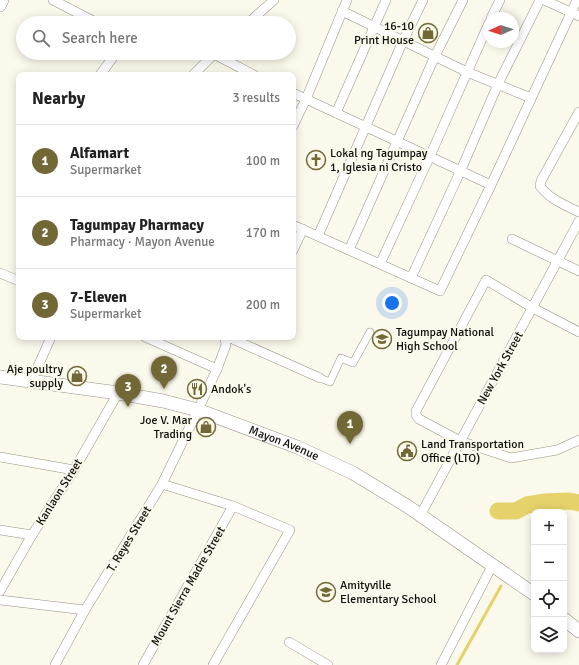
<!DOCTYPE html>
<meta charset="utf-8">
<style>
:root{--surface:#fff;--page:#f6f6f6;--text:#222;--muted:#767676;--line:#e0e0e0;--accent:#726835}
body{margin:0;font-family:Signika,sans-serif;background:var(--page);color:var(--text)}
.controls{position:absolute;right:12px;bottom:12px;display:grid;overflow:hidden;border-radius:8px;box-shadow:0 2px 10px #0003}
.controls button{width:36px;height:36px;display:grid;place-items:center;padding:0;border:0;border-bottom:1px solid var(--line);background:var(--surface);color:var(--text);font:20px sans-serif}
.compass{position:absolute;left:483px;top:12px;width:36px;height:36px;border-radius:50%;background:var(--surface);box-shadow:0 2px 10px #0003;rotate:267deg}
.you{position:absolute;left:392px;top:303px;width:14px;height:14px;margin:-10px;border:3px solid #fff;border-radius:50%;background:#1a73e8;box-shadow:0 0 0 6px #1a73e833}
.badge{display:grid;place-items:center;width:26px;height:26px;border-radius:50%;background:var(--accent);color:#fff;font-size:13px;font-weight:700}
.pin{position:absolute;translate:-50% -33px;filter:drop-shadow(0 1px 2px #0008)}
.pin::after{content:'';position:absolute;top:21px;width:14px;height:12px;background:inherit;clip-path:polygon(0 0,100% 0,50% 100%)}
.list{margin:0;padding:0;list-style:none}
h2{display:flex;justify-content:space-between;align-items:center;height:52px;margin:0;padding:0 16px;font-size:17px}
h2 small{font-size:13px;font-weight:400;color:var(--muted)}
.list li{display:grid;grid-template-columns:26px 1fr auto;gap:12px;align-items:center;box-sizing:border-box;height:72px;padding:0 16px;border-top:1px solid var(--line)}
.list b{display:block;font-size:15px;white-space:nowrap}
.list p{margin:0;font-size:13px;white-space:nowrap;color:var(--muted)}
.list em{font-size:13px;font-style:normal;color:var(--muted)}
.icon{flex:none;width:22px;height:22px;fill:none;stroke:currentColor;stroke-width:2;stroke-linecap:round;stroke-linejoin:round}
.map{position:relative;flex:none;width:579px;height:665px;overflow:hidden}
.search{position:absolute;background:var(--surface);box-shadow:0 2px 10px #0003;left:16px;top:16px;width:280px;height:44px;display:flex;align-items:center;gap:10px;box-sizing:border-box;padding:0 14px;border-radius:22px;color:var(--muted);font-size:15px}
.panel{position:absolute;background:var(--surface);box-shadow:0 2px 10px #0003;left:16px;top:72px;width:280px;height:268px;border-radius:8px}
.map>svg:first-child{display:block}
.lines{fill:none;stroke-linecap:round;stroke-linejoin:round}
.stream{stroke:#e5d26a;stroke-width:3}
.river{stroke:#e5d26a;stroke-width:17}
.pedestrian-casing{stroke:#959386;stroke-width:8}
.minor-casing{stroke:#959386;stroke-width:10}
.tertiary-casing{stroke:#959386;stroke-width:12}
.secondary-casing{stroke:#959386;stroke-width:14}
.pedestrian{stroke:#fff;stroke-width:7}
.minor{stroke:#fff;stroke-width:9}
.tertiary{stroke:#fff;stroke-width:11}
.secondary{stroke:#fff;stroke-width:13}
.labels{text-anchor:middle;stroke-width:4;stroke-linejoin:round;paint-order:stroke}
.poi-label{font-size:12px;fill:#0f0e0a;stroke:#fbf9eb;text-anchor:start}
.street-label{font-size:12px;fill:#0f0e0a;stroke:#fbf9eb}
</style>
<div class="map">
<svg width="579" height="665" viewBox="0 0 579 665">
<rect width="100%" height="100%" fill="#fbf9eb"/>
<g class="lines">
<polyline class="stream" points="457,665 501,586"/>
<polyline class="river" points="498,511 516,511 527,505 545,502 569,501 579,503"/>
<defs>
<polyline id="pedestrian" points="320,378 330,382 341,358 353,363 370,332"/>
<g id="minor">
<polyline points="53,0 97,23"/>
<polyline points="544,0 579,16"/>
<polyline points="342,11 467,72 531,98"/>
<polyline points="491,18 500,0"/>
<polyline points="248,23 274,0"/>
<polyline points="214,54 254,75"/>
<polyline points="100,75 116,53"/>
<polyline points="193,75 215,53"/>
<polyline points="293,93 491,185"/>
<path d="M579 112 541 181 540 186C549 199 565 205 579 212"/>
<polyline points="336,113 386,0"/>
<polyline points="293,126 306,99 347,0"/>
<polyline points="293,225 440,291 491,185 577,0"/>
<polyline points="318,236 403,41 423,0"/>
<polyline points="512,239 579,271"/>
<polyline points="293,250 303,229"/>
<polyline points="349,250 435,56 463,0"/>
<polyline points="380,264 430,156 489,23"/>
<polyline points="0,273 19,281"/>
<polyline points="411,278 461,170 498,84 540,0"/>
<polyline points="579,332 533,308 486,280 416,411 416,415 419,419 460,441 511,458 557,450 579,440"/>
<polyline points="145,337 217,369"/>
<polyline points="228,337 320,378"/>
<polyline points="31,382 51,337"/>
<polyline points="0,457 74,470"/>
<polyline points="162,484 233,506 290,530 213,665"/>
<polyline points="421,514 579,221"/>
<polyline points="0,530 32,535"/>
<polyline points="0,591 32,535 74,470 118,393"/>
<polyline points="0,600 85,610"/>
<polyline points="289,642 328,665"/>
<polyline points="55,665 85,610 162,484 198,410 217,369 226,345 225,337"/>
<polyline points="143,665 233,506"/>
<polyline points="441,665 493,564"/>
</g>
<polyline id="tertiary" points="0,6 3,0"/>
<g id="secondary">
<path id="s1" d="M0 377 118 393 163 401 198 410 297 447 353 473 407 506 534 594"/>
<polyline points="564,619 579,631"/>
</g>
</defs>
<use href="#pedestrian" class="pedestrian-casing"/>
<use href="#minor" class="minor-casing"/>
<use href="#tertiary" class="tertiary-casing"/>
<use href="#secondary" class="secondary-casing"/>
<use href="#pedestrian" class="pedestrian"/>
<use href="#minor" class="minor"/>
<use href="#tertiary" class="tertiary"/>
<use href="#secondary" class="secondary"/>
</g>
<defs>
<symbol id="shop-ring" viewBox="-11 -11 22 22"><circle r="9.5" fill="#fbf9eb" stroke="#726835" stroke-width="1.5"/><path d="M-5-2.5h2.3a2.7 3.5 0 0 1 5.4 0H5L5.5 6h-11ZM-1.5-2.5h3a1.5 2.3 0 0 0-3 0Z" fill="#726835"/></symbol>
<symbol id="church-ring" viewBox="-11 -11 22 22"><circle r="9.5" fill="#fbf9eb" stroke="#726835" stroke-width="1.5"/><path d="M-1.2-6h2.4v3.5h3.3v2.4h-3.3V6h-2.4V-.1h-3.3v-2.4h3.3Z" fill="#726835"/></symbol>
<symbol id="school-ring" viewBox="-11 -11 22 22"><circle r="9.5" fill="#fbf9eb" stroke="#726835" stroke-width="1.5"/><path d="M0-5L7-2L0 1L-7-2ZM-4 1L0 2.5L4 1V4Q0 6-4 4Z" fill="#726835"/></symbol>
<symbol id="restaurant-ring" viewBox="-11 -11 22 22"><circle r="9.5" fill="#fbf9eb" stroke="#726835" stroke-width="1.5"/><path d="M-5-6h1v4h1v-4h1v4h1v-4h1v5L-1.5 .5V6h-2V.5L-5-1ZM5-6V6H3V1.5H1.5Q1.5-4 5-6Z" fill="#726835"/></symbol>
<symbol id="civic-ring" viewBox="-11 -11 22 22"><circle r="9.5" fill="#fbf9eb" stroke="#726835" stroke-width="1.5"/><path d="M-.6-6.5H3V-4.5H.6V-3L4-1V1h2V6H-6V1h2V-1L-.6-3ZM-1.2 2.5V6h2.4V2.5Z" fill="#726835"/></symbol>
</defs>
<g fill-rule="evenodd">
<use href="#shop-ring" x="417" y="22" width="22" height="22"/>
<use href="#church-ring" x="305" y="149" width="22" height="22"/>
<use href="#school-ring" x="371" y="328" width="22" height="22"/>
<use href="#shop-ring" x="66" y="365" width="22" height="22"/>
<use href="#restaurant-ring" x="186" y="378" width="22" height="22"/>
<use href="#shop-ring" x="195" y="416" width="22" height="22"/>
<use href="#civic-ring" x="396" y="440" width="22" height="22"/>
<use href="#school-ring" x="315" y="581" width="22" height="22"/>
</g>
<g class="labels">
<g class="poi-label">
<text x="414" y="30" text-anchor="end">16-10<tspan x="414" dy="14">Print House</tspan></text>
<text x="330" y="157">Lokal ng Tagumpay<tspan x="330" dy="14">1, Iglesia ni Cristo</tspan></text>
<text x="396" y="336">Tagumpay National<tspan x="396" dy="14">High School</tspan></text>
<text x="63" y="373" text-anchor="end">Aje poultry<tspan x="63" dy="14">supply</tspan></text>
<text x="211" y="393">Andok's</text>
<text x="192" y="424" text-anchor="end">Joe V. Mar<tspan x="192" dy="14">Trading</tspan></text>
<text x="421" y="448">Land Transportation<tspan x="421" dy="14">Office (LTO)</tspan></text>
<text x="340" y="589">Amityville<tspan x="340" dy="14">Elementary School</tspan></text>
</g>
<g class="street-label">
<text transform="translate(500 368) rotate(-61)" y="4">New York Street</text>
<text dy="4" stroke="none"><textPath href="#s1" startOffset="293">Mayon Avenue</textPath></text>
<text transform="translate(59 492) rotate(-58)" y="4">Kanlaon Street</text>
<text transform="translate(129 539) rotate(-59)" y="4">T. Reyes Street</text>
<text transform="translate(188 586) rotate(-60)" y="4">Mount Sierra Madre Street</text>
</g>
</g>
</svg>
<div class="controls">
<button>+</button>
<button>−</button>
<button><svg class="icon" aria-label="locate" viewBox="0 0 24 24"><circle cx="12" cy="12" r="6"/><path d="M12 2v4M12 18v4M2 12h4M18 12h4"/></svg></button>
<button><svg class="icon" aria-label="layers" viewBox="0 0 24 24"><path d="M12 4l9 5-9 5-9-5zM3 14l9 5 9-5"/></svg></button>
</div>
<svg class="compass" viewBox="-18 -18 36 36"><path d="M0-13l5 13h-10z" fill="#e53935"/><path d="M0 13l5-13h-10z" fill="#767676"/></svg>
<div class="you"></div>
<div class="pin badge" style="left:350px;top:444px">1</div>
<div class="pin badge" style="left:164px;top:389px">2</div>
<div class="pin badge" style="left:128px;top:407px">3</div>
<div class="search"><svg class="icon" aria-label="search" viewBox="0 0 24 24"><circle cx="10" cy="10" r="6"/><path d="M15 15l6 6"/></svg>Search here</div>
<section class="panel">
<h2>Nearby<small>3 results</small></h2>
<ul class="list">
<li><span class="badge">1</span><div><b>Alfamart</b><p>Supermarket</p></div><em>100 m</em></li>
<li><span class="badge">2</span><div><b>Tagumpay Pharmacy</b><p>Pharmacy · Mayon Avenue</p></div><em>170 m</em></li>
<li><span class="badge">3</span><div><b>7-Eleven</b><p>Supermarket</p></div><em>200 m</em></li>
</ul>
</section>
</div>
